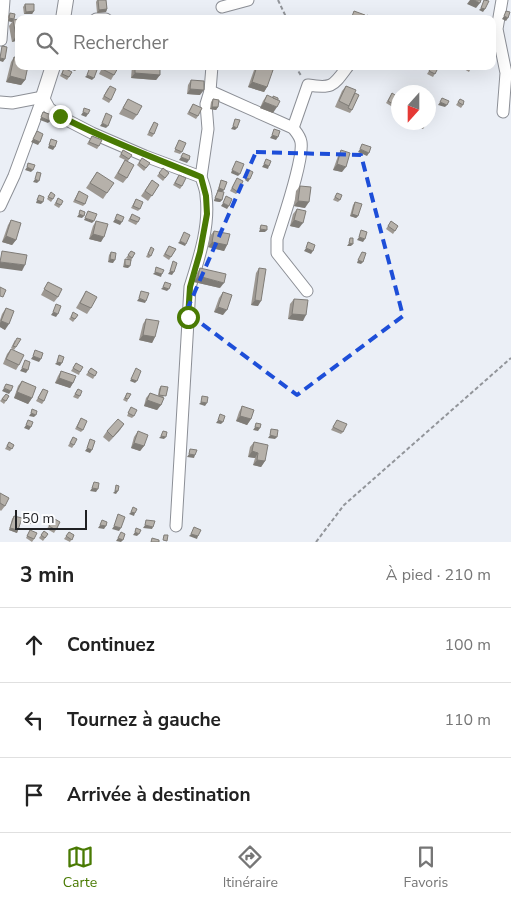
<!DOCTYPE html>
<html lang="fr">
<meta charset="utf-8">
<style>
:root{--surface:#fff;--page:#f6f6f6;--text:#222;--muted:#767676;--line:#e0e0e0;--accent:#497a03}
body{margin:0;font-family:"Nunito Sans",sans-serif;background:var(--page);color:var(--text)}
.compass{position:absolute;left:391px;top:85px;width:45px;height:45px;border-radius:50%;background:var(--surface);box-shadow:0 5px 20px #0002;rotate:201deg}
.scale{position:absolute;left:15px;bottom:12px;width:72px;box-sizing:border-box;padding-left:5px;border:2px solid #1f2023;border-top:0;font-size:14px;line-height:18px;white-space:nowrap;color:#1f2023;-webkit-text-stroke:4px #fbfcfe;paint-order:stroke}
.stop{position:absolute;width:15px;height:15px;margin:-11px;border:4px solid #497a03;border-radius:50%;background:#fff}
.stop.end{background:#497a03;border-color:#fff;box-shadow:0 1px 5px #0008}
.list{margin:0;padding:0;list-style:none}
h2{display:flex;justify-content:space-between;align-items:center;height:65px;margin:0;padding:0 20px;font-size:21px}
h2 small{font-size:16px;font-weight:400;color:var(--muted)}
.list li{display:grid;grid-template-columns:32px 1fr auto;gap:15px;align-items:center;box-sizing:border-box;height:75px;padding:0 20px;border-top:1px solid var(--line)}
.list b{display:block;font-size:19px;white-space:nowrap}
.list em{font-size:16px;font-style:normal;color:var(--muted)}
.icon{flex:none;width:28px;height:28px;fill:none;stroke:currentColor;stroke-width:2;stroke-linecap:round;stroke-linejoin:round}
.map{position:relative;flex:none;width:511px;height:542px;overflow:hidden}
.search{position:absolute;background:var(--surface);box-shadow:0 5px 20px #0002;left:15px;right:15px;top:15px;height:55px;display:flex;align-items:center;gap:12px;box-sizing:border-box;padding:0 18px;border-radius:10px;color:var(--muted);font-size:19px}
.sheet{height:290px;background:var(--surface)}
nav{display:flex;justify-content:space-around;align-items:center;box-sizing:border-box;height:70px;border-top:1px solid var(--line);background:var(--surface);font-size:14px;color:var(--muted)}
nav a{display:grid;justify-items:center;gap:2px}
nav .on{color:var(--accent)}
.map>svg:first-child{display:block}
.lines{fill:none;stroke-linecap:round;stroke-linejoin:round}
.minor-casing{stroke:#8c8f96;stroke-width:13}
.tertiary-casing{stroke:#8c8f96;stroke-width:16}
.path{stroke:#92959a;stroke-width:2;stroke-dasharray:4 2.5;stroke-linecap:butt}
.minor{stroke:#fff;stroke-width:11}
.tertiary{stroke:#fff;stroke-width:14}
.wall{fill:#9d9892}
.shaded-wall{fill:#7f7c77}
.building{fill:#b6b1aa;stroke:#7f7c77}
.route{stroke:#497a03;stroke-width:6}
.marked{fill:none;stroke:#1d4ed8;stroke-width:4;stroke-dasharray:10 6;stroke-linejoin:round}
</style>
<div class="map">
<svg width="511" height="542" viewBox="0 0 511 542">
<rect width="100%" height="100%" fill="#ebeff6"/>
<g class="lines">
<defs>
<g id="minor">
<polyline points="502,0 497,29 506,73 503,112"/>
<polyline points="222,7 248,0"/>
<polyline points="96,19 106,19"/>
<polyline points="1,40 4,0"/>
<path d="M210 91 293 128C296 132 300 136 301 142 304 160 283 219 277 239V253L307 291"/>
<path d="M43 97 49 108 59 116 92 133 145 156 201 177C203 183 206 190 206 196 210 226 199 258 190 287L176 526"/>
<polyline points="0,102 12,103 43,97"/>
<path d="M293 128 308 85C333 89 333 86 348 66"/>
<polyline points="201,177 208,129 206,104 210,91 212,66"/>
<polyline points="0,206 14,176 43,97"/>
</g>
<g id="tertiary">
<polyline points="63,19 66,0"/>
<polyline points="43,97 53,66"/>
</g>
</defs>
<use href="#minor" class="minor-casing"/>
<use href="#tertiary" class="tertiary-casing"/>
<g class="path">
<polyline points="278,0 287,19"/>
<polyline points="295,66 302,77"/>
<polyline points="316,542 344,505 511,358"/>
</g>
<use href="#minor" class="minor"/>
<use href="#tertiary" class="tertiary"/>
</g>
<g class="wall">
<polygon points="97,0 106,0 107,9 106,12 97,13 96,2"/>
<polygon points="25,4 34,11 32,14 24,14 23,7"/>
<polygon points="10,13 13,20 19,19 19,40 12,42 9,26 12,22 8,21 8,16"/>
<polygon points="14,57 25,80 21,85 6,82 11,62"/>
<polygon points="103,66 119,66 111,80 99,74"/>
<polygon points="132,66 160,66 160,75 156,80 131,78"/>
<polygon points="257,66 262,66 267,87 264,92 248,87 254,70"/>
<polygon points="432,66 439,66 433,77 427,74"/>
<polygon points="465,66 472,66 469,72 464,69"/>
<polygon points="64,68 69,77 67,80 60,76"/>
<polygon points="191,80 200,95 187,94 188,85"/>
<polygon points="346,86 355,93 352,110 350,113 335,107 342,91"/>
<polygon points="108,88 111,100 109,103 102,99"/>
<polygon points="392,93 398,106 396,109 386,103"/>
<polygon points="267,95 273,113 260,108 263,101"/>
<polygon points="128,99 137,115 133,120 119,114"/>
<polygon points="213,99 218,107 216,110 210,109 211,102"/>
<polygon points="460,99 463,105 461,108 456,105"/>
<polygon points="193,104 198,116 196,119 187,114"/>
<polygon points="154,122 154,134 152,137 147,135"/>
<polygon points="92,136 99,146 97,149 87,144"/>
<polygon points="179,140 182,152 180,154 174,152"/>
<polygon points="123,150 132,155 128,161 127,178 123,183 114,178 125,160 119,157"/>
<polygon points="341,150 342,172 333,170 338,156"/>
<polygon points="142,158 150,163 144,171 137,165"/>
<polygon points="163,168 169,173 163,181 157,176"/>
<polygon points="97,172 107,193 103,199 86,188"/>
<polygon points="179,175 182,186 180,189 173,185"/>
<polygon points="237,178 238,192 236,194 230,191"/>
<polygon points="152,180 159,185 148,201 141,196"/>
<polygon points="221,180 222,192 222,200 220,202 214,201"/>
<polygon points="300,186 305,208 294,206 296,191"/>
<polygon points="79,191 85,204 83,206 73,202"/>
<polygon points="51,192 53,199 51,202 47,199"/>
<polygon points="337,193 340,200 338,202 333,200"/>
<polygon points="58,198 61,205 59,208 54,205"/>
<polygon points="136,199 140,209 138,211 131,208"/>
<polygon points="355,202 358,216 356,218 350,216 353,205"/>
<polygon points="297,209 299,228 290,226 293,214"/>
<polygon points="132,214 138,222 136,225 128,221"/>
<polygon points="11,220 16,240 12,245 2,242 8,225"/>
<polygon points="96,221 101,242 89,239 93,226"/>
<polygon points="391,221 398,226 393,234 386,229"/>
<polygon points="214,231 227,245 224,251 208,247 210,236"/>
<polygon points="169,246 176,249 169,260 163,256"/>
<polygon points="151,247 151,256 149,258 146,257"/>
<polygon points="131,251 135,253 131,261 128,268 123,267 124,262 125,259 130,260 126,258"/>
<polygon points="111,252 113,263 108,262 109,255"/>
<polygon points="200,268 220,288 194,282 197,273"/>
<polygon points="259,268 258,306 251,305 256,273"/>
<polygon points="48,282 58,297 54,302 41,295"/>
<polygon points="86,291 91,308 87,314 76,308"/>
<polygon points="223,292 223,315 214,312 219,298"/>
<polygon points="294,299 303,321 288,319 290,304"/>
<polygon points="6,308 5,330 0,327 0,320 2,314"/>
<polygon points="72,315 78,315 73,322 69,319"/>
<polygon points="146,319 155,337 152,343 139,340 143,324"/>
<polygon points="15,340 16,347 14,350 11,348"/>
<polygon points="11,349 19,365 16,370 3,364 7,354"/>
<polygon points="76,363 80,372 79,375 71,371"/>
<polygon points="91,368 97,372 93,379 86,375"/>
<polygon points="61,371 73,383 70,388 55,383 58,376"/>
<polygon points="22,381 32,398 28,404 14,398 18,386"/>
<polygon points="161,386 164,399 163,399 161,405 157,410 144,406 146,398 150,393 158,396 159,389"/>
<polygon points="43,389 44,401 42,404 36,401"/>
<polygon points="78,389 80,396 78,399 73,397"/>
<polygon points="127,393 128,399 127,402 123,400"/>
<polygon points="6,394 9,396 4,404 0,401"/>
<polygon points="242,406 251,419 247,425 236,421 239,412"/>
<polygon points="131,407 134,416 132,418 127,416"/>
<polygon points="81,418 83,430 81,432 75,429"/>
<polygon points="337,420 343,432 341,434 331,430"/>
<polygon points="124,424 109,442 103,437 107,431"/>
<polygon points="138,431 144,446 140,451 131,448 134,437"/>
<polygon points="73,437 74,445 72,448 68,446"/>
<polygon points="9,442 14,445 10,451 5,449"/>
<polygon points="254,442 265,461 261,467 253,465 255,458 248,457 250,447"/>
<polygon points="0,493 5,506 1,511 0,510"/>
<polygon points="14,516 18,530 17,533 9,530 12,519"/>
<polygon points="53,518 60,522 54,533 47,529"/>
<polygon points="30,530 34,539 32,542 26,538"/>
<polygon points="44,531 48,534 43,541 39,538"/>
<polygon points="69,532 74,535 70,542 64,539"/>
</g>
<g class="shaded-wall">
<polygon points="470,0 474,0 480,3 476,8 467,4"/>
<polygon points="481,8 485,9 483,12 479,10"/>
<polygon points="107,9 106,12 97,13 99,10"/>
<polygon points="34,11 32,14 24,14 26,12"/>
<polygon points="504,16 508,18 506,21 502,19"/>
<polygon points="9,18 14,19 12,22 8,21"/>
<polygon points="16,36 19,36 19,40 12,42"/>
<polygon points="0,58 5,59 3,62 0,61"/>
<polygon points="67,66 71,66 77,69 75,71 66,68"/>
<polygon points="135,73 160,75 156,80 131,78"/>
<polygon points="87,75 94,78 92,80 85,77"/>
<polygon points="10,76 25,80 21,85 6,82"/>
<polygon points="252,82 267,87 264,92 248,87"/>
<polygon points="190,89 204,90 200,95 187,94"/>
<polygon points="264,102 277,107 273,113 260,108"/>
<polygon points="440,102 447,105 445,107 438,105"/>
<polygon points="212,107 218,107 216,110 210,109"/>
<polygon points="83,112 88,114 86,117 81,115"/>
<polygon points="41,117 50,121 48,123 40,120"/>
<polygon points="414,122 417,122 425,126 423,129 413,124"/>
<polygon points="102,123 108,126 106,128 100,126"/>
<polygon points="233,126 237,128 235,130 231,129"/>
<polygon points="272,135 278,137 276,140 270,138"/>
<polygon points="33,139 40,142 38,145 31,142"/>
<polygon points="49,145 55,147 53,150 48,148"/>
<polygon points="360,149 369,153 367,156 358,152"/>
<polygon points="181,157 189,160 187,163 179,160"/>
<polygon points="264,164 269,166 268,169 262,167"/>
<polygon points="337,164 346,167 342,172 333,170"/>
<polygon points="27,167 33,170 31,172 25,170"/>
<polygon points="232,170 240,174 238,176 231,173"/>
<polygon points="246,178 250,179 248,182 245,180"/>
<polygon points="35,179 39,181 37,183 33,182"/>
<polygon points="219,188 224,190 222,192 217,191"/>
<polygon points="215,198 222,200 220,202 214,201"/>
<polygon points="37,200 43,202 41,204 36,203"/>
<polygon points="298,201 309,202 305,208 294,206"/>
<polygon points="223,203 229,206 227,209 221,206"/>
<polygon points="79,214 84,216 82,218 77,217"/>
<polygon points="352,214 358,216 356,218 350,216"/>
<polygon points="85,218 94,221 92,223 84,220"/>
<polygon points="115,219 122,222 120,225 113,222"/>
<polygon points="294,220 303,223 299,228 290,226"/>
<polygon points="260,229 267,230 265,232 259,232"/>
<polygon points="93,234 104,237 101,242 89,239"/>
<polygon points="6,236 16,240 12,245 2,242"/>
<polygon points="359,237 365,239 363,242 357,240"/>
<polygon points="180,241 186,244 185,246 178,243"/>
<polygon points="212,242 227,245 224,251 208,247"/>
<polygon points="349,243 353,244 351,246 347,246"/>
<polygon points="306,248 313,251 311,254 304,251"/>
<polygon points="110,259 115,260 113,263 108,262"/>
<polygon points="358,260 363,262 361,264 357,263"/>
<polygon points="0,262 25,265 22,271 0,268"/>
<polygon points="125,265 130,266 128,268 123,267"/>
<polygon points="170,271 174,272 172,275 168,274"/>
<polygon points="155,272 162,274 161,277 153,274"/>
<polygon points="198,276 224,283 220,288 194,282"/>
<polygon points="163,287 169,289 167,291 161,289"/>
<polygon points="139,298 146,301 145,303 137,301"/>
<polygon points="255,300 261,301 258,306 251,305"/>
<polygon points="218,307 227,310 223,315 214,312"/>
<polygon points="53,312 58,314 56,317 51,315"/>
<polygon points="292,314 306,315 303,321 288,319"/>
<polygon points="1,321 9,324 5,330 0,327 0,323"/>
<polygon points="143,335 155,337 152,343 139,340"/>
<polygon points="33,356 41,359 39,362 31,359"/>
<polygon points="57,362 62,363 60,366 55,364"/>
<polygon points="22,368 28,370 26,373 20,371"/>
<polygon points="59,378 73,383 70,388 55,383"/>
<polygon points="131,379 137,381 135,383 130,381"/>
<polygon points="4,388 11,391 9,394 2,391"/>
<polygon points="17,392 32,398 28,404 14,398"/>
<polygon points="147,400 161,405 157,410 144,406"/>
<polygon points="201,402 207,403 205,406 199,404"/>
<polygon points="31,413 36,415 34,417 29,416"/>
<polygon points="240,416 251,419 247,425 236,421"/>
<polygon points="218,420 223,422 221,424 216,423"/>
<polygon points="124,424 120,430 109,442 113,437"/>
<polygon points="26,425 31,427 29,430 24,428"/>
<polygon points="255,427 260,428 258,431 253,430"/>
<polygon points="270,435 277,437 275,439 268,438"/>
<polygon points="161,436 166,437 164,439 159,438"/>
<polygon points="134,443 144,446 140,451 131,448"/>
<polygon points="87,448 92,450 90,453 85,451"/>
<polygon points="252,451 258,453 255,458 248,457"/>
<polygon points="189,454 195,455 194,458 187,457"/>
<polygon points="257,460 265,461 261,467 253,465"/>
<polygon points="92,488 98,489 96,492 90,491"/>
<polygon points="115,491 118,491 116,494 113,493"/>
<polygon points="131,512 135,513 134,516 129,514"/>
<polygon points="30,520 33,521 31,524 28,523"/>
<polygon points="100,525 106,526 104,529 98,528"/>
<polygon points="145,525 153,527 152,529 143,528"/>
<polygon points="114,526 121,528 119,531 112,529"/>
<polygon points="10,528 18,530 17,533 9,530"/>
<polygon points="135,532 139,534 137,536 133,535"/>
<polygon points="191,534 198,536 197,539 189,536"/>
<polygon points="118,538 123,540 121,542 116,541"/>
</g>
<g class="building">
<polygon points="98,0 106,0 107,9 99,10"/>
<polygon points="474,0 481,0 480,3"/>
<polygon points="484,0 489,1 485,9 481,8"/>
<polygon points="25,4 34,4 34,11 26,12"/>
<polygon points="354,11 365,15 363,19 351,19"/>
<polygon points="506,11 510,12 508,18 504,16"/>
<polygon points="10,13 15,14 14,19 9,18"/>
<polygon points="367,15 373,18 372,19 366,19"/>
<polygon points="19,19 19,36 16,36 13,20"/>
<polygon points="2,46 7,47 5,59 0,58"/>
<polygon points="14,57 19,58 19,66 28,66 25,80 10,76"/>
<polygon points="71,66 78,66 77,69"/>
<polygon points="104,66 119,66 114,75 102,69"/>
<polygon points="135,66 160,66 160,75 135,73"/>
<polygon points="257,66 262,66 273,70 267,87 252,82"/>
<polygon points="432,66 439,66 435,74 429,71"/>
<polygon points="466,66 472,66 471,69"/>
<polygon points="90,67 97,70 94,78 87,75"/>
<polygon points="64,68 72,72 69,77 62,74"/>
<polygon points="191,80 204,81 204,90 190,89"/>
<polygon points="110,86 116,89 111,100 104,96"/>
<polygon points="346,86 356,90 349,106 339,101"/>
<polygon points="414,88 419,90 419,92 413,92"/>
<polygon points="355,93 359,95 352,110 348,108"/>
<polygon points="392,93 398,97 398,107 388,101"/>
<polygon points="267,95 280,101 277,107 264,102"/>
<polygon points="273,96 278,98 278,100 273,98"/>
<polygon points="442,98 449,101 447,105 440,102"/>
<polygon points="128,99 142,106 137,115 123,108"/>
<polygon points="213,99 219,100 218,107 212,107"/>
<polygon points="460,99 464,101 463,105 458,102"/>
<polygon points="193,104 202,108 198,116 189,112"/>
<polygon points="84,108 90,110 88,114 83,112"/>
<polygon points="43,112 52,115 50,121 41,117"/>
<polygon points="106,113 112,116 108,126 102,123"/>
<polygon points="235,119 240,120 237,128 233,126"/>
<polygon points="154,122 158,124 154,134 149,132"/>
<polygon points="417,122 427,122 425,126"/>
<polygon points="274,129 280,131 278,137 272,135"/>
<polygon points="37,131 43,134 40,142 33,139"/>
<polygon points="92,136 102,140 99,146 89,142"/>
<polygon points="51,139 57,141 55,147 49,145"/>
<polygon points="179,140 186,143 182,152 175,149"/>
<polygon points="362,144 371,147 369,153 360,149"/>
<polygon points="123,150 132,155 129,159 121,154"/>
<polygon points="341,150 350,153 346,167 337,164"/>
<polygon points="183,153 190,156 189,160 181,157"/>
<polygon points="142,158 150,163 146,168 139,163"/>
<polygon points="266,159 271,161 269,166 264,164"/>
<polygon points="125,160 134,165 127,178 118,173"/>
<polygon points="236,161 244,164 240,174 232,170"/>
<polygon points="28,163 35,165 33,170 27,167"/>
<polygon points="163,168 169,173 165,178 159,173"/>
<polygon points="249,170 253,172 250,179 246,178"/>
<polygon points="37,172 41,173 39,181 35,179"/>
<polygon points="97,172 114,183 107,193 90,183"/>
<polygon points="179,175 186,178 182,186 175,183"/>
<polygon points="237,178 243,181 238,192 232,188"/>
<polygon points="152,180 159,185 152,196 145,191"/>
<polygon points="221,180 227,182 224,190 219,188"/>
<polygon points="300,186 311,187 309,202 298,201"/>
<polygon points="79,191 88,196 85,204 75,200"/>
<polygon points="218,191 224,192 222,200 215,198"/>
<polygon points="51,192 55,195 53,199 48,197"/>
<polygon points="337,193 342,195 340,200 335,197"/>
<polygon points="39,195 44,197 43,202 37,200"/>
<polygon points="226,196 232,199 229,206 223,203"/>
<polygon points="58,198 63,201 61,205 56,203"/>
<polygon points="136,199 143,202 140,209 133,206"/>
<polygon points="355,202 362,204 358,216 352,214"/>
<polygon points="297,209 306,211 303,223 294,220"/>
<polygon points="80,210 85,212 84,216 79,214"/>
<polygon points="88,211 97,214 94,221 85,218"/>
<polygon points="117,214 124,217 122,222 115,219"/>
<polygon points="132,214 140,218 138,222 130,219"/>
<polygon points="11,220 21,223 16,240 6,236"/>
<polygon points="96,221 108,224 104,237 93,234"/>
<polygon points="391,221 398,226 395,231 388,226"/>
<polygon points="261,225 267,226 267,230 260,229"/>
<polygon points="361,230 367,232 365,239 359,237"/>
<polygon points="214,231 230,234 227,245 212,242"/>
<polygon points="184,232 190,235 186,244 180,241"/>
<polygon points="350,238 353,238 353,244 349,243"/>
<polygon points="308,242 315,245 313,251 306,248"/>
<polygon points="169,246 176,249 171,257 165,254"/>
<polygon points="151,247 154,249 151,256 148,254"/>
<polygon points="2,251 27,255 25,265 0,262"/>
<polygon points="131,251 135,253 132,258 128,255"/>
<polygon points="111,252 116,253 115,260 110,259"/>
<polygon points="362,252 366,253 363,262 358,260"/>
<polygon points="125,259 131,260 130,266 125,265"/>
<polygon points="173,261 177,263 174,272 170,271"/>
<polygon points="156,267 164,270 162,274 155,272"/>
<polygon points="200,268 226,274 224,283 198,276"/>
<polygon points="259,268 266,269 261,301 255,300"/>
<polygon points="48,282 62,289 58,297 44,289"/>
<polygon points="165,282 171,284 169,289 163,287"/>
<polygon points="0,287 6,290 3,297 0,296"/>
<polygon points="86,291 97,297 91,308 80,303"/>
<polygon points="141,291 149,293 146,301 139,298"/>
<polygon points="223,292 232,295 227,310 218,307"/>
<polygon points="294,299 308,300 306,315 292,314"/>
<polygon points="56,304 61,306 58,314 53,312"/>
<polygon points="6,308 14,311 9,324 1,321"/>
<polygon points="73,312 78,315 75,319 71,317"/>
<polygon points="146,319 159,321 155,337 143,335"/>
<polygon points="17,338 21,339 16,347 13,346"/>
<polygon points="11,349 24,355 19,365 6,359"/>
<polygon points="35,350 43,353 41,359 33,356"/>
<polygon points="59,355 64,357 62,363 57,362"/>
<polygon points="25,360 30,362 28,370 22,368"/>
<polygon points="76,363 83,367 80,372 73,368"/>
<polygon points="91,368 97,372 95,376 88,372"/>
<polygon points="136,368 141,371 137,381 131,379"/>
<polygon points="61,371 76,376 73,383 59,378"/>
<polygon points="22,381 36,387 32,398 17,392"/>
<polygon points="6,384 13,386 11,391 4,388"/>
<polygon points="161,386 168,387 166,396 159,395"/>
<polygon points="43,389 48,391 44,401 38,398"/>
<polygon points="78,389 82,391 80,396 75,394"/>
<polygon points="127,393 131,394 128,399 125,398"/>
<polygon points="150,393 164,398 161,405 147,400"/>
<polygon points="6,394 9,396 6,401 2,399"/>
<polygon points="202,396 208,397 207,403 201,402"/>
<polygon points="242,406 254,410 251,419 240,416"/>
<polygon points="131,407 137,410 134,416 128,413"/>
<polygon points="32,409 37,411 36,415 31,413"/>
<polygon points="220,414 225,416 223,422 218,420"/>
<polygon points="81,418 87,421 83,430 77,427"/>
<polygon points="118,419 124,424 113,437 107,431"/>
<polygon points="28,420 33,422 31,427 26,425"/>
<polygon points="337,420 347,424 343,432 333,427"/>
<polygon points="256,423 261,424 260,428 255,427"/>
<polygon points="271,429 278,430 277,437 270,435"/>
<polygon points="138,431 148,435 144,446 134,443"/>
<polygon points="163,431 167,432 166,437 161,436"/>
<polygon points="73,437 77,439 74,445 70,443"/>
<polygon points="90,439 95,441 92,450 87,448"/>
<polygon points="9,442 14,445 12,449 7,446"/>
<polygon points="254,442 268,445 265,461 257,460 258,453 252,451"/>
<polygon points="190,449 197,450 195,455 189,454"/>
<polygon points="94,482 99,483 98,489 92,488"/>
<polygon points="116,485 119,486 118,491 115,491"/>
<polygon points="0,493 9,498 5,506 0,503"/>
<polygon points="133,507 137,509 135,513 131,512"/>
<polygon points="31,513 34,513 33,521 30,520"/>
<polygon points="118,514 125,517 121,528 114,526"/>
<polygon points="14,516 22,518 18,530 10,528"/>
<polygon points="53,518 60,522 56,530 49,526"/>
<polygon points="102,520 107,522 106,526 100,525"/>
<polygon points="146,520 155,521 153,527 145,525"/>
<polygon points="194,527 201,530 198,536 191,534"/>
<polygon points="136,528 141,530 139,534 135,532"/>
<polygon points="30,530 37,533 34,539 27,536"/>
<polygon points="44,531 48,534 45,538 41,535"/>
<polygon points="69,532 74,535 72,540 66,536"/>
<polygon points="121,532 125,534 123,540 118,538"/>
<polygon points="164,535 168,535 167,541 163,540"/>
<polygon points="152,538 159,540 159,542 151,542"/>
</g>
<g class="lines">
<path class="route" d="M60 116C105 140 153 157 201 177L206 196 207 214 200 252 190 287 188 317"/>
</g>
<path class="marked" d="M256 152 361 155 403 316 297 395 186 312Z"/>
</svg>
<svg class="compass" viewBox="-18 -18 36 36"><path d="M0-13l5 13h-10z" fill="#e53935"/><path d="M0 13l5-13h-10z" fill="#767676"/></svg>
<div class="scale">50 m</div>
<div class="stop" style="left:188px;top:317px"></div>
<div class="stop end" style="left:60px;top:116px"></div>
<div class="search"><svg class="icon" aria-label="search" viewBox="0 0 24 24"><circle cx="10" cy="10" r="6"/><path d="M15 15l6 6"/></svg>Rechercher</div>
</div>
<section class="sheet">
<h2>3 min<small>À pied · 210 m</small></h2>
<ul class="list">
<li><svg class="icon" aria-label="ahead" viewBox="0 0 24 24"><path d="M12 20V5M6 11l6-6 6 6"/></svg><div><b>Continuez</b></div><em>100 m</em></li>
<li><svg class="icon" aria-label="left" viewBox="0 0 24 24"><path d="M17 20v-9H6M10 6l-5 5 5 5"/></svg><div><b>Tournez à gauche</b></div><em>110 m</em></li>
<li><svg class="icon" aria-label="arrive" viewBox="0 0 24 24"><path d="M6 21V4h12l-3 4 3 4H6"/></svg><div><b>Arrivée à destination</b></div></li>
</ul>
</section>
<nav>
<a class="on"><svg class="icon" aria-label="map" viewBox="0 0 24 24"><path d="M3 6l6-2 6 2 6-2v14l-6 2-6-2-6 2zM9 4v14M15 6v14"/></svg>Carte</a>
<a><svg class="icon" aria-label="directions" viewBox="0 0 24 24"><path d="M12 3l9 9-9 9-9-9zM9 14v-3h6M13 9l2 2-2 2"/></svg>Itinéraire</a>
<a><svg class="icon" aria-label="saved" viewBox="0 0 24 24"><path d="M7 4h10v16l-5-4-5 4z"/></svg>Favoris</a>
</nav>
